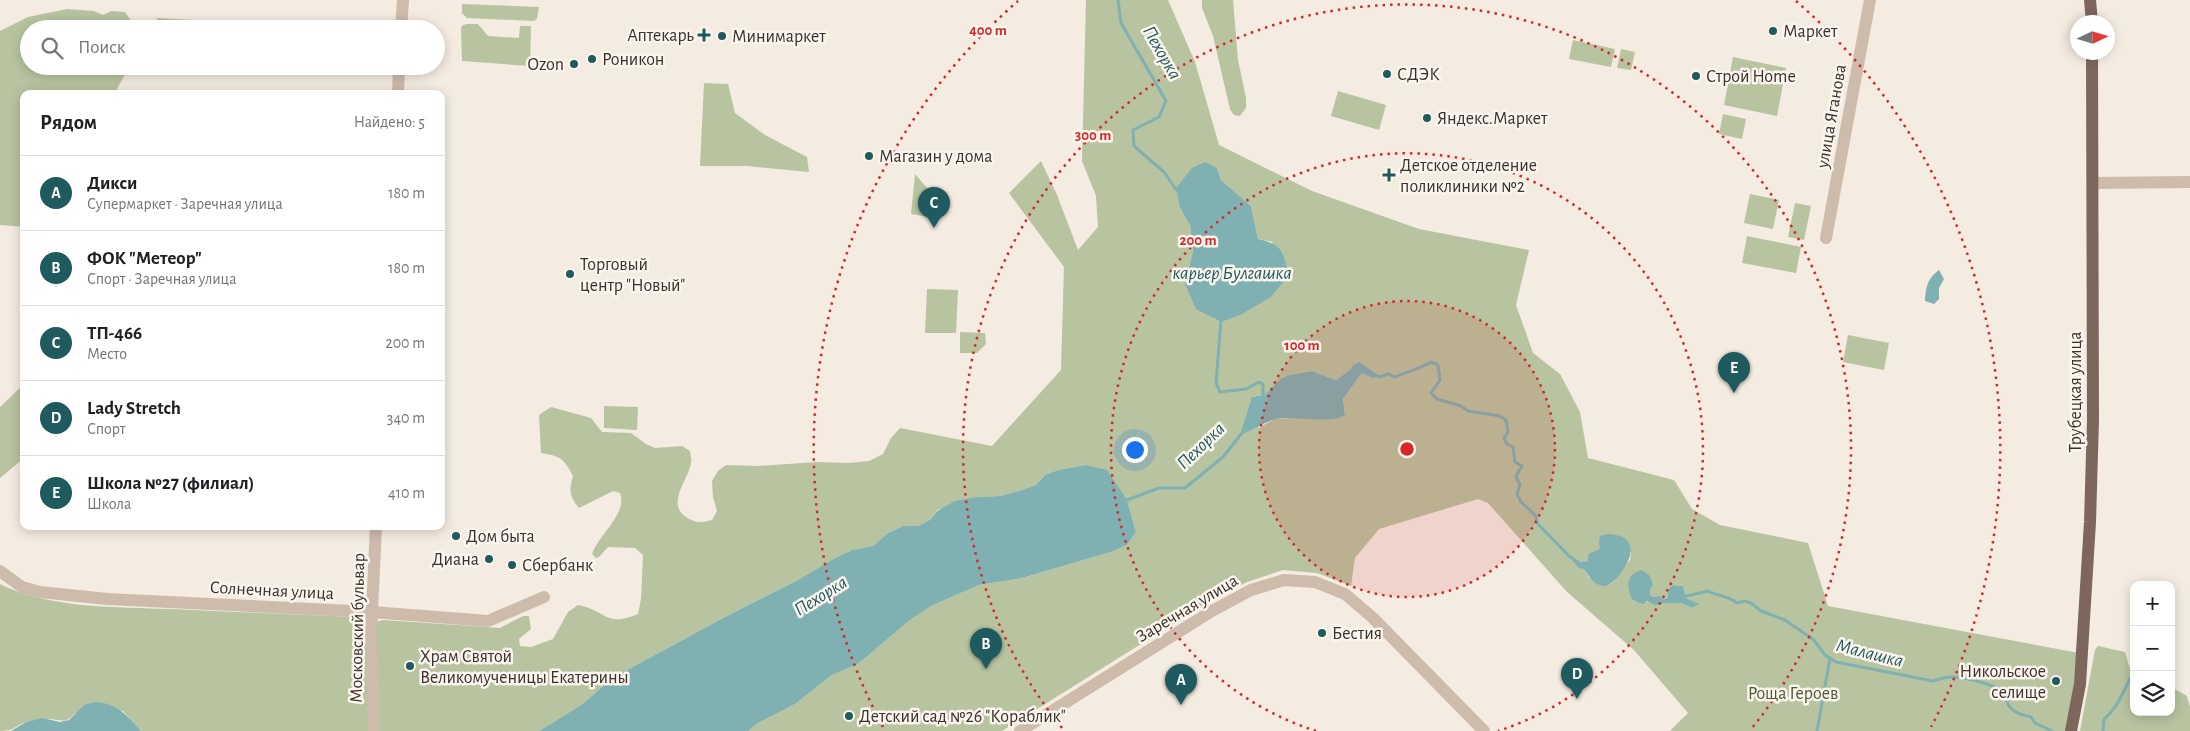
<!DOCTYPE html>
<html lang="ru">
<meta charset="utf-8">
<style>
:root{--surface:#fff;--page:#f6f6f6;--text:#202124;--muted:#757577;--line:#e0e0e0;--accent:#1f5a5e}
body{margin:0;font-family:"Alegreya Sans",sans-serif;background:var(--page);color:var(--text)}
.controls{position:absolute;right:15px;bottom:15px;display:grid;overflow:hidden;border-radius:10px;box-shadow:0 2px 12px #0003}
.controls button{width:45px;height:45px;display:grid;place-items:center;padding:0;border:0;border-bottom:1px solid var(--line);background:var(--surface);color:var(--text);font:25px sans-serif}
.compass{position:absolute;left:2070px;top:15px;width:45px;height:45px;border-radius:50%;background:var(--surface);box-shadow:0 2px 12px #0003;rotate:86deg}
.you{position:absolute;left:1134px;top:449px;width:18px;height:18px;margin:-12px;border:4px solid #fff;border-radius:50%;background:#1a73e8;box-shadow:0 0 0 8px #1a73e833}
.badge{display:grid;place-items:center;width:32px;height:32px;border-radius:50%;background:var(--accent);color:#fff;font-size:16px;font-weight:700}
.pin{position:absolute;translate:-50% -41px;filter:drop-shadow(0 1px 2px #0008)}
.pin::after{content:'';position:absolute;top:26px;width:18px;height:15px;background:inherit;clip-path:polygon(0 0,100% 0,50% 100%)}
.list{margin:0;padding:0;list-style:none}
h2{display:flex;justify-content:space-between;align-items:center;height:65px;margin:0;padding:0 20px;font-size:21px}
h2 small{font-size:16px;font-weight:400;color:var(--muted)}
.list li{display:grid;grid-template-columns:32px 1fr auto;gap:15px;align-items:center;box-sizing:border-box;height:75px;padding:0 20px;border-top:1px solid var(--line)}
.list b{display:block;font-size:19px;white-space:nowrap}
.list p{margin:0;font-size:16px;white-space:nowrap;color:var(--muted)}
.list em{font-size:16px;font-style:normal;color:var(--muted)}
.icon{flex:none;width:28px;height:28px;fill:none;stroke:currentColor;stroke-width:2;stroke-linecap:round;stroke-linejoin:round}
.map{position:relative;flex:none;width:2190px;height:731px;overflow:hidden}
.search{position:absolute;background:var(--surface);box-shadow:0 2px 12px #0003;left:20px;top:20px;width:425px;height:55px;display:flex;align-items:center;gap:12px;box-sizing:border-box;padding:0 18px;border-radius:28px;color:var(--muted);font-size:19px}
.panel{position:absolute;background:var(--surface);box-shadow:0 2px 12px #0003;left:20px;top:90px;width:425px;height:440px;border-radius:10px}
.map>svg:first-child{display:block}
.green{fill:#b8c4a0;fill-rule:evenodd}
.water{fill:#7fb0b2}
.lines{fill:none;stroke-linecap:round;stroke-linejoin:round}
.stream{stroke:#7fb0b2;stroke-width:3}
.minor{stroke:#cdbbac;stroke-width:12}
.major{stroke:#7d675c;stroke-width:12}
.ring{fill:none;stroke:#d62828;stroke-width:2.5;stroke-dasharray:2.5 5}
.poi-dot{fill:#1f5a5e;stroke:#fbf5ee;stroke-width:2}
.labels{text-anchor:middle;stroke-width:5;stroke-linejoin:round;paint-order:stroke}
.poi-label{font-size:18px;fill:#3b302b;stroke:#fbf5ee;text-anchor:start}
.street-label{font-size:18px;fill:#3b302b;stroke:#fbf5ee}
.park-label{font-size:18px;fill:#4a5a2e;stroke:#fbf5ee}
.water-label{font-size:19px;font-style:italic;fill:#1f5a5e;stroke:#fbf5ee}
.centre{fill:#d62828;stroke:#fbf5ee;stroke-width:2.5}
.ring-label{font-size:15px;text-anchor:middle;font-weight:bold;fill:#d62828;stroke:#fbf5ee;stroke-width:5;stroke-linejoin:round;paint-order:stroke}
</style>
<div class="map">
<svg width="2190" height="731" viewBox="0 0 2190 731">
<rect width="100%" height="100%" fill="#f4ebe1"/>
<g class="green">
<path d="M1086 0H1168L1195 62 1219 145 1312 191 1419 229 1529 250 1516 305 1533 353 1560 374 1580 412 1588 458 1674 480 1692 509 1720 525 1808 543 1828 606 2079 653 2067 731H1670L1688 713 1634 650 1567 592 1488 503 1478 499 1379 529 1355 558 1351 586 1317 573 1283 570 1247 582 1208 602 1002 731H748L758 723 795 704 832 675 858 664 910 620 931 606 979 585 1022 578 1111 552 1127 545 1136 532 1127 500 1085 465 1058 470 1045 475 1036 485 1019 491 1000 496 977 497 937 510 931 519 919 526H903L888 533 873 546 852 550 835 558 796 581 723 618 614 677 581 705 539 731H378L375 622 384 620 500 628 523 616H529L531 629 519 639 520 646 531 647 553 639 568 612 578 605C606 610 605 628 638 614L641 599 643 555 635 548 608 547 599 557 596 558 592 554C598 535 628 514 620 493L613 491 579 508C569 496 569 490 573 476 564 459 561 456 541 453L539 415 551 407 591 418 602 432 631 433 646 444 655 448 682 446 690 451C690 454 692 459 691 462 690 478 665 503 686 517 695 523 701 523 712 520L717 511 713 497 712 481 718 471 726 465 757 466 817 462 848 463 869 461 883 454 891 438 900 428 992 446 1061 370 1064 267 1009 193 1041 161 1057 195 1078 250 1098 227 1096 196 1082 161ZM1217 168 1221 180 1251 206 1258 239 1273 242 1221 322 1213 318 1185 284 1193 251 1190 225ZM1351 369 1381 377 1372 378 1362 373 1343 399 1345 414 1329 419 1306 417 1274 419 1259 428 1252 397 1264 395 1289 375 1312 371 1336 380ZM1599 542 1631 552 1630 560 1611 584 1589 578 1584 569 1573 560 1583 562 1588 561 1593 554 1601 549ZM1673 585 1683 586 1686 598 1698 604 1692 608 1681 603H1663L1661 605C1655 605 1654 603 1649 602 1642 600 1639 604 1632 600L1631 596 1650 589V595C1655 598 1662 599 1668 597L1667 590Z"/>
<polygon points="1202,0 1233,0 1238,60 1246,98 1246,108 1240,116 1234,115 1230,109 1213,36 1202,8"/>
<polygon points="462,4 539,7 537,19 534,21 467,18 462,13"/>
<path d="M67 9 94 11 103 15 111 11 125 12 131 21 130 29H29V66H127C126 79 117 83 116 94H24V227L0 225V31L28 17Z"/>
<polygon points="157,18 321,27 321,29 157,29"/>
<polygon points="467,24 478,24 488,36 519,38 520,26 531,26 530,66 462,61 461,28 463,25"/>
<polygon points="1573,40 1615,49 1611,67 1569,59"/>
<polygon points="1621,49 1635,52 1631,70 1617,68"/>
<polygon points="1733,57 1786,68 1777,116 1724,105"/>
<polygon points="704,83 728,84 735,113 765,135 807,157 809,172 747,166 700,166"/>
<polygon points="1338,91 1386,105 1379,130 1331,116"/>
<polygon points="1723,114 1746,119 1742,139 1719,134"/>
<polygon points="915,174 940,203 941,219 911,214"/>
<polygon points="1750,194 1779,200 1773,229 1744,223"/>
<polygon points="1795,203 1811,206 1804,240 1788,237"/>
<polygon points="1747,236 1801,247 1796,273 1742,263"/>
<polygon points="927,289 958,290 956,333 925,333"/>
<polygon points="960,332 985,333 986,344 977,353 960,353"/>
<polygon points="1848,335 1889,343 1884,370 1843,362"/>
<polygon points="24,384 24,458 0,478 0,407"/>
<polygon points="604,406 638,407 637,430 604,428"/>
<path d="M0 584C51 609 116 607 172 609 233 612 293 614 354 617L353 642H367L370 731H141L123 711 75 713C66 724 62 720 50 719 44 719 32 720 26 722 15 726 14 731 0 731Z"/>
<polygon points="2098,646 2125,652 2131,672 2134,673 2134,712 2171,712 2171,687 2187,696 2190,707 2190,731 2080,731 2095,650"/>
</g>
<g class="water">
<path d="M1205 162 1217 168 1221 180 1251 206 1258 239C1284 245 1282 251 1289 275L1271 297 1240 315 1221 322 1196 309 1185 284 1193 251 1190 225 1180 207 1176 188 1192 168Z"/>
<path d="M1939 270 1944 279 1939 288V299L1934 304 1925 301C1926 287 1927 279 1939 270Z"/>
<path d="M1359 362 1381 377 1372 378 1362 373 1343 399 1345 415C1328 425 1296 415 1275 419 1267 421 1250 431 1240 435L1252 397 1264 395 1281 379 1289 375 1312 371 1336 380 1351 369 1353 365Z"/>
<polygon points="1085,465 1107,470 1127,500 1136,532 1127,545 1111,552 1022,578 979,585 931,606 910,620 858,664 832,675 795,704 758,723 748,731 539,731 581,705 614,677 723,618 796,581 835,558 852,550 873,546 888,533 903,526 919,526 931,519 937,511 955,501 977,497 1000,496 1019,491 1036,485 1045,475 1058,470"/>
<path d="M1608 534C1655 536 1616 586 1605 586 1595 586 1589 577 1584 569L1579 568 1572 560 1582 562 1588 561V554L1600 549 1599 542 1600 536Z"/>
<path d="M1642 570 1650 576 1653 585 1650 589V595L1654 597 1659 596 1664 599 1668 597 1667 590 1673 585 1683 586 1686 598 1699 604 1692 608 1681 603H1663L1661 605H1655L1647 601 1643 604 1632 600C1627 587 1625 574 1642 570Z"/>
<path d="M95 702C117 703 127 715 141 731H11L26 722 42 718 60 722 69 720 84 705Z"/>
</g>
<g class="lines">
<g class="stream">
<polyline points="1118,0 1121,23 1166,101 1159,117 1133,130 1134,146 1164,172 1177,191"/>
<polyline points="1221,319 1216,383 1220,392 1246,389 1259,382 1263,384 1263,398"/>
<path d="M1379 377 1388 374 1395 377C1408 371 1420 369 1431 362L1438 365 1440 380 1431 393 1437 399 1461 406 1468 411 1500 416 1506 420 1508 432 1504 438 1507 444 1513 447 1515 462 1522 466 1516 476 1520 485 1517 494 1521 502 1536 516 1537 523 1569 556 1578 562"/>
<polyline points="1127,500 1159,488 1185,488 1223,457 1242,433"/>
<path d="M1682 597 1708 591C1717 596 1729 596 1737 603L1744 601 1751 603 1761 611 1785 620 1814 640 1825 655 1836 662 1933 681C1939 679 1946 677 1952 677 1963 677 1998 685 2004 693 2007 696 2006 700 2008 704 2013 713 2022 715 2031 717L2035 723 2052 731"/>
<polyline points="1817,731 1830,658"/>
<path d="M2103 731 2104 719C2119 707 2124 688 2134 672"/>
</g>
<g class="minor">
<polyline points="401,29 403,0"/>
<polyline points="398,94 399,66"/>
<polyline points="2093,183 2190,182"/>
<polyline points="1826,238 1870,0"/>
<polyline points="0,571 22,587 40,592 107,599 372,612 488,621 544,597"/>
<polyline points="374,731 371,632 376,526"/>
<polyline points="1020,731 1212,611 1251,590 1284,580 1315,582 1345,594 1372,617 1484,731"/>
</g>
<g class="major">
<polyline points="2090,0 2092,22"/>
<polyline points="2071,731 2080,684 2090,522 2093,420 2092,52"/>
</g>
</g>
<circle cx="1407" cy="449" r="148" fill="#d62828" fill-opacity=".12"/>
<g class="ring">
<circle cx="1407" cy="449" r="148"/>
<path d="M1316 731A296 296 0 1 1 1498 731"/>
<path d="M1062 728A444 444 0 1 1 1752 728"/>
<path d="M883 727A593 593 0 0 1 1018 1M1796 1A593 593 0 0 1 1931 727"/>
</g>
<g class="poi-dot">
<circle cx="1773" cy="31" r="5"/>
<path d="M701.5 27.5h5v5h5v5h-5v5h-5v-5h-5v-5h5z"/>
<circle cx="722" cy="36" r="5"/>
<circle cx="592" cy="59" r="5"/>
<circle cx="574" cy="64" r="5"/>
<circle cx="1387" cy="74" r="5"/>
<circle cx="1696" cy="76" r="5"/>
<circle cx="1427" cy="118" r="5"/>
<circle cx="869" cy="156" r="5"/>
<path d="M1386.5 167.5h5v5h5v5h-5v5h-5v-5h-5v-5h5z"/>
<circle cx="570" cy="274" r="5"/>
<circle cx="456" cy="536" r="5"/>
<circle cx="489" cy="559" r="5"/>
<circle cx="512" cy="565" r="5"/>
<circle cx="1322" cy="633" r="5"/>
<circle cx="410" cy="666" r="5"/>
<circle cx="2056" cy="681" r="5"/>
<circle cx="849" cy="716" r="5"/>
</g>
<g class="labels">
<g class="poi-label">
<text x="1783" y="37">Маркет</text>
<text x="694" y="41" text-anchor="end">Аптекарь</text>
<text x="732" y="42">Минимаркет</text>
<text x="602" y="65">Роникон</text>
<text x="564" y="70" text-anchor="end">Ozon</text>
<text x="1397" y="80">СДЭК</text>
<text x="1706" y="82">Строй Home</text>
<text x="1437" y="124">Яндекс.Маркет</text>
<text x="879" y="162">Магазин у дома</text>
<text x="1400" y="171">Детское отделение<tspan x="1400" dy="21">поликлиники №2</tspan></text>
<text x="580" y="270">Торговый<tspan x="580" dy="21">центр "Новый"</tspan></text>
<text x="466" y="542">Дом быта</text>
<text x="479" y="565" text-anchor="end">Диана</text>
<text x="522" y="571">Сбербанк</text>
<text x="1332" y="639">Бестия</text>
<text x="420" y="662">Храм Святой<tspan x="420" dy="21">Великомученицы Екатерины</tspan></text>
<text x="2046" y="677" text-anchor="end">Никольское<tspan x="2046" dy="21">селище</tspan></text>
<text x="859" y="722">Детский сад №26 "Кораблик"</text>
</g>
<g class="street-label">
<text transform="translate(1831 116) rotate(-80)" y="6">улица Яганова</text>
<text transform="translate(2075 392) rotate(-90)" y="6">Трубецкая улица</text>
<text transform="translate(272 590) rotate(3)" y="6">Солнечная улица</text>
<text transform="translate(1187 608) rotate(-31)" y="6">Заречная улица</text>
<text transform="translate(357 628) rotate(-89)" y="6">Московский бульвар</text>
</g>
<g class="park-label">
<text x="1793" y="699">Роща Героев</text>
</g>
<g class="water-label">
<text transform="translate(1163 52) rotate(60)" y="7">Пехорка</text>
<text x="1232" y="279">карьер Булгашка</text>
<text transform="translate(1200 445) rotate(-44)" y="7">Пехорка</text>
<text transform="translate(820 595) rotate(-32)" y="7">Пехорка</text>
<text transform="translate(1870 652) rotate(14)" y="7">Малашка</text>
</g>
</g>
<circle cx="1407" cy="449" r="8" class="centre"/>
<g class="ring-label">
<text x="988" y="35">400 m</text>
<text x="1093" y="140">300 m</text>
<text x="1198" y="245">200 m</text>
<text x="1302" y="350">100 m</text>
</g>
</svg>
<div class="controls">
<button>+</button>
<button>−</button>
<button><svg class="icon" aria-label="layers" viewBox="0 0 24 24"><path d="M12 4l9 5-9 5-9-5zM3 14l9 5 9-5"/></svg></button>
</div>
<svg class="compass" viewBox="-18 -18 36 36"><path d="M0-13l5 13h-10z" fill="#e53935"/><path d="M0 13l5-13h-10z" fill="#757577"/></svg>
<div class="you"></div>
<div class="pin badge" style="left:1181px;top:705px">A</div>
<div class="pin badge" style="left:986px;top:669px">B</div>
<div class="pin badge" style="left:934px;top:228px">C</div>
<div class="pin badge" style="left:1577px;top:699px">D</div>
<div class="pin badge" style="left:1734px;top:393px">E</div>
<div class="search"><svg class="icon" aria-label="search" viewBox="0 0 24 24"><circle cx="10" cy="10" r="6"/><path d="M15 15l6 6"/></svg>Поиск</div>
<section class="panel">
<h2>Рядом<small>Найдено: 5</small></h2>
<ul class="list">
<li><span class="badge">A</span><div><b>Дикси</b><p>Супермаркет · Заречная улица</p></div><em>180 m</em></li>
<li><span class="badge">B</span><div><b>ФОК &quot;Метеор&quot;</b><p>Спорт · Заречная улица</p></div><em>180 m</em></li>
<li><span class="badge">C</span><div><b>ТП-466</b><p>Место</p></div><em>200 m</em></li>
<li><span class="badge">D</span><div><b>Lady Stretch</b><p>Спорт</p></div><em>340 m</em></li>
<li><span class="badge">E</span><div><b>Школа №27 (филиал)</b><p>Школа</p></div><em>410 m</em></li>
</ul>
</section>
</div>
